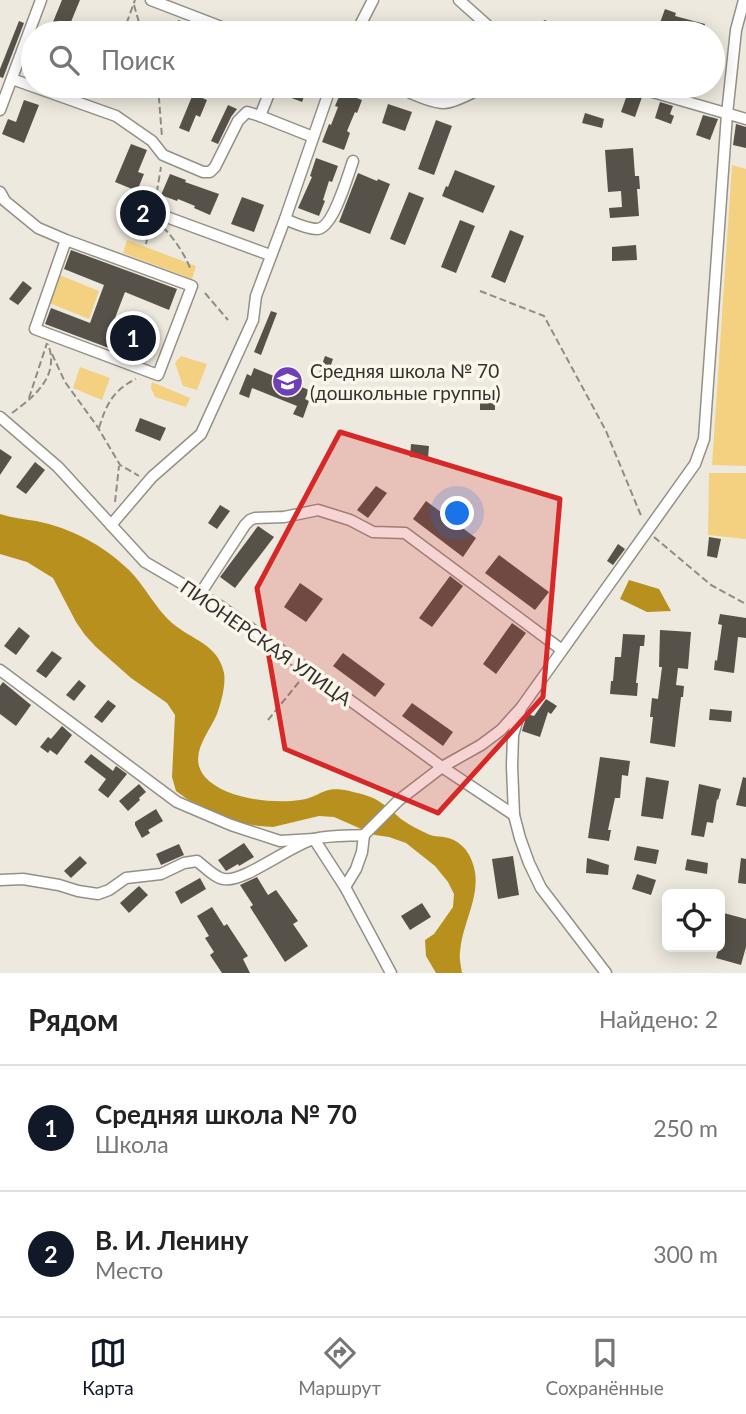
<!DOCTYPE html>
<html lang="ru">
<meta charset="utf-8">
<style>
:root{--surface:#fff;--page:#f6f6f6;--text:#222;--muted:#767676;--line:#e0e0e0;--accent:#111827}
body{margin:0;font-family:Lato,sans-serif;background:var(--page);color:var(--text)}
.controls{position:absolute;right:21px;bottom:21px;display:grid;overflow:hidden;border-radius:10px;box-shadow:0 4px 18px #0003}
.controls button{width:63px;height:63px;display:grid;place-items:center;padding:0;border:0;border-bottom:2px solid var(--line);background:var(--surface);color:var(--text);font:35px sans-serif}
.you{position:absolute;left:458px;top:514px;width:24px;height:24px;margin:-18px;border:5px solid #fff;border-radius:50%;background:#1a73e8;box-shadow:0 0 0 10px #1a73e833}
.badge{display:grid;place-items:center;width:46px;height:46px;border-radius:50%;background:var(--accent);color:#fff;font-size:23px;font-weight:700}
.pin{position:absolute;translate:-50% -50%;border:4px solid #fff;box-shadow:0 2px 7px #0006}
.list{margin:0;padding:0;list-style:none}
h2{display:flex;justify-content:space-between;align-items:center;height:91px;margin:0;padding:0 28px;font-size:30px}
h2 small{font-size:23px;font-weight:400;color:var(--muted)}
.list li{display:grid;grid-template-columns:46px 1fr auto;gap:21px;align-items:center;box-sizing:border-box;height:126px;padding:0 28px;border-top:2px solid var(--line)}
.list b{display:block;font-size:26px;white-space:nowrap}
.list p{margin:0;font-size:23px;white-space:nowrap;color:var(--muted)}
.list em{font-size:23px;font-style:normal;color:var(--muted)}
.icon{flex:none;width:38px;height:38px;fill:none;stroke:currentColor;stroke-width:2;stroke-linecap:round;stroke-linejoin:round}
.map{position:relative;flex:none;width:746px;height:973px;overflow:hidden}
.search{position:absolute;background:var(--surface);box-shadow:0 4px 18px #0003;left:21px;right:21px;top:21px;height:77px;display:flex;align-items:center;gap:18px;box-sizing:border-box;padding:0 24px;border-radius:38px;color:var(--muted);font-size:26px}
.sheet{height:343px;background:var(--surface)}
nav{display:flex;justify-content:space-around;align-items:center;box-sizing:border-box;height:98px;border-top:2px solid var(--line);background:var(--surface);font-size:19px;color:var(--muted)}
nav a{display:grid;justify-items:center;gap:4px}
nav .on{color:var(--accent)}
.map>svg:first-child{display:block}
.green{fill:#f3d181}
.water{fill:#b8901d}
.building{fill:#565249}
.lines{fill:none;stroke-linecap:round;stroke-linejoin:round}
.minor-casing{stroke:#959087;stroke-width:13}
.path{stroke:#8f8c85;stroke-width:2;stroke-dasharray:7 3.5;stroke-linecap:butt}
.minor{stroke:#fff;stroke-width:10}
.marked{fill:#d62828;fill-opacity:0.2;stroke:#d62828;stroke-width:5;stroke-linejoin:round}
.labels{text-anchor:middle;stroke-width:7;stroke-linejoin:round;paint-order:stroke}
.poi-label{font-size:19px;fill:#33312d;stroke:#fbf6ec;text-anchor:start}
.street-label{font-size:19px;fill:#33312d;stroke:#fbf6ec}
</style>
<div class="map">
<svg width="746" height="973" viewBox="0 0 746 973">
<rect width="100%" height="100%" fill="#ede9de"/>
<g class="green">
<polygon points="732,165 746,169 746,466 712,465"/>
<polygon points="127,240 196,266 192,279 123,253"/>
<polygon points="57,274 99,291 89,319 47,302"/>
<polygon points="181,356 207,364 197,390 183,386 175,363"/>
<polygon points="80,367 110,378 102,400 73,388"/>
<polygon points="152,382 190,398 186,407 155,397 151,388"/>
<polygon points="709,473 746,473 746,539 708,535"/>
</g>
<g class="water">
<path d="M0 514C12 518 24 519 36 521 71 528 103 545 129 570 145 586 155 608 172 623 192 640 218 644 224 673 226 685 221 703 217 714 209 733 187 756 205 777 225 799 272 804 300 800 320 797 323 786 345 790 357 793 370 795 380 802 388 807 394 813 401 819 409 825 419 830 428 834 434 837 438 836 444 837 458 839 469 850 473 864 483 894 462 922 460 952 459 959 461 966 462 973H436L426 956 425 940 434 934 453 907 454 894 448 882 435 866 406 843 389 837 375 835 334 817 319 816 273 827 259 826 229 821 187 799 176 791 172 777 175 715 167 703 131 678 96 647 85 635 76 622 53 578 27 562 0 554Z"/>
<polygon points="629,580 659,589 671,611 647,612 620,599"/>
</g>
<g class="building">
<polygon points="62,0 80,0 68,29 53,22"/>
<polygon points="665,9 676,13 675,16 705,24 702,33 663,33 657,31"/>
<polygon points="178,20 211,32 210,33 174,33"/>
<polygon points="544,20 581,31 581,33 540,33"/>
<polygon points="19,21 24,23 3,78 0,77 0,69"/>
<polygon points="284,86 308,86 302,102 281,94"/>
<polygon points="341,92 362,100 357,113 355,112 347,131 350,133 344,150 322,142 329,124 331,125 338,107 335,106"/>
<polygon points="628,92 642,97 635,117 621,112"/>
<polygon points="193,94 207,100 200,117 196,115 189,132 179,128"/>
<polygon points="24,100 39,105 24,143 2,134 8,119 16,122"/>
<polygon points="660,102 673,106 670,114 674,116 671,124 655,118"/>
<polygon points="388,104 412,112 405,131 382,123"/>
<polygon points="228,105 237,109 231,117 218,144 211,141"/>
<polygon points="585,113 604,119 602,128 582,123"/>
<polygon points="703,115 718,119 710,140 696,135"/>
<polygon points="436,120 452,126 434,175 418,169"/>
<polygon points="736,124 746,127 746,148 733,145"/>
<polygon points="131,144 147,150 138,172 144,174 137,191 115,182"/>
<polygon points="633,148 635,176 639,176 640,189 637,189 639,216 610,218 609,208 622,207 621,191 608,192 605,150"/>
<polygon points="316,158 338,166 332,182 329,181 323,200 325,201 319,216 298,208 312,177 310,176"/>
<polygon points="455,170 495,186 483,213 442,196 446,186 448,187"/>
<polygon points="358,173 377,181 378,179 390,184 370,234 339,222"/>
<polygon points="170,174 186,180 185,182 219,194 210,215 194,208 195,206 178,199 177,201 161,195"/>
<polygon points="409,192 424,198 405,245 390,239"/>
<polygon points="242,197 264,205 254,232 231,224"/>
<polygon points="460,220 475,226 456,273 441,267"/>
<polygon points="510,230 524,236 505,283 491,277"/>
<polygon points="636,245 637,260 612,261 612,247"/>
<polygon points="71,250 177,289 169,310 125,292 110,331 152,347 146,362 45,324 51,308 90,323 104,285 64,269"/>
<polygon points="23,281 32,288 18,305 9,299"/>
<polygon points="271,311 277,313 261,355 254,352"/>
<polygon points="325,356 333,359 325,382 317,379"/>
<polygon points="254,368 309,390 305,399 309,401 303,418 293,414 297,406 252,388 249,398 239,394 247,374 251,376"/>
<rect x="480" y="394" width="15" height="16"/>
<polygon points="140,418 166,428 160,441 135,431"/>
<polygon points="411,444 429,446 428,458 410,457"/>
<polygon points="0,449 12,457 0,475"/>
<polygon points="35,462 45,470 26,494 16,487"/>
<polygon points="376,486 387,493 368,518 357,510"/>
<polygon points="426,501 476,538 463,557 413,519"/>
<polygon points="220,505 230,511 217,529 208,523"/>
<polygon points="258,526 274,537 235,588 220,577"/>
<polygon points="709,537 721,539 717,558 707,556"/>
<polygon points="618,544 625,549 613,565 607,561"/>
<polygon points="499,555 549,592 535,610 485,573"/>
<polygon points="450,576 463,586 432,627 419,618"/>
<polygon points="300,583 323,599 306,622 284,607"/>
<polygon points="720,614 746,618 746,638 738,637 734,673 714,670 715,660 717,661 722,625 718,624"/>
<polygon points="512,623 526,633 496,674 483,664"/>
<polygon points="19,627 30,636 16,655 4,646"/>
<polygon points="660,630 691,632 688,669 678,668 676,685 684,686 683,697 681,697 675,747 650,743 653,717 650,717 652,698 658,699 662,667 659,667"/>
<polygon points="623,634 645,635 644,646 640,646 636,683 638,683 637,696 610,694 611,681 613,681 615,657 621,657"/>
<polygon points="52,651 62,658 46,678 36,671"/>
<polygon points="343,653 385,684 375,697 333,666"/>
<polygon points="79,680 86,686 74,701 66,695"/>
<polygon points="3,682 31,705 16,726 0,714 0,686"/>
<polygon points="546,699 557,706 551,714 548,712 540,737 522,731 527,714 534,716"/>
<polygon points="108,700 116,706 102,723 94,717"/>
<polygon points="412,703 453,732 443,746 402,716"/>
<polygon points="710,709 732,711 731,722 709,720"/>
<polygon points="62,726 72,735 57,755 50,750 48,753 40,747 48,737 51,739"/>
<polygon points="91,754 113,771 116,766 127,774 108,798 98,790 106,779 84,762"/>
<polygon points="600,757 630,761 628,776 622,775 620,798 615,798 608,830 611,830 609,841 588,838"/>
<polygon points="646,777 669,781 663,819 641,816"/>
<polygon points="743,777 746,778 746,807 736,805"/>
<polygon points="139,784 146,792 139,798 140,800 128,811 119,801"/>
<polygon points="699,784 721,789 718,800 717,799 713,823 707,822 704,837 691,835"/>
<polygon points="156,809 163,821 148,830 150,833 142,838 135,825 135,822"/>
<polygon points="244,843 254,857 239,866 238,864 226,871 218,860"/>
<polygon points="179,844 184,855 161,865 156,854"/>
<polygon points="637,846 659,850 656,864 634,860"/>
<polygon points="80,856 87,863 71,878 64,871"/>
<polygon points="513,856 519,895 498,899 492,859"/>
<polygon points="587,858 609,865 608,875 586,873"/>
<polygon points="741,858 746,859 746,884 738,883"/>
<polygon points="687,859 708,863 707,874 685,870"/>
<polygon points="637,874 656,880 651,895 632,889"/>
<polygon points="257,877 268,895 276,890 298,921 293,924 308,946 285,962 250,907 253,905 240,885"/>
<polygon points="200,878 206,889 181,904 175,892"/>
<polygon points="139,886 148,895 129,913 120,903"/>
<polygon points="422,903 431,917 410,930 401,916"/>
<polygon points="212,907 224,926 227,924 248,956 243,959 250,973 222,973 210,955 214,952 205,938 209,936 197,916"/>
<polygon points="720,912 746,919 746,947 741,965 716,958 724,929 720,928"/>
</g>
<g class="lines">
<defs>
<g id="minor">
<polyline points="151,0 237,33"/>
<polyline points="459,0 496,33"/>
<polyline points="356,33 373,0"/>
<polyline points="12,79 116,116 152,141 163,155 203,172 210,172 215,167 238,121 247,112 260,116 272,86"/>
<path d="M396 86C408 92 430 103 444 103 454 103 476 91 485 86"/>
<polyline points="632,86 746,119"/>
<polyline points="0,110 41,0"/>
<polyline points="260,116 313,137"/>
<polyline points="0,192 5,201 38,228 66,240 192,286 158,375 35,329 66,240"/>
<polyline points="153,212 270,255"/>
<path d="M285 219C294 223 307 229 317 229 333 229 348 175 353 161"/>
<polyline points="0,417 58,467 145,562 220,606 442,767 514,815"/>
<polyline points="111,525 152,477 201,434 253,320 256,296 285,219 331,86"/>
<polyline points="200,594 245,525 250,520 255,518 284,517 318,510 350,520 373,532 405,533 562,650"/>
<polyline points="0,670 177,802 231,825 280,841 314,839 345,887 391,973"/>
<path d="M0 880 23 879 59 885 78 891 98 894 109 890 126 878 161 874 184 863 197 861C205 867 215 878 224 879 243 883 291 845 314 839 330 835 348 836 364 835"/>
<polyline points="345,887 356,869 362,852 364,835 399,800 442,767 481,745 501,730 519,710"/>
<polyline points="606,973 541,888 529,863 520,838 514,815 512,766 513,735 521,708 695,464 704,439 727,114 736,30 744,0"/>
</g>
</defs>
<use href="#minor" class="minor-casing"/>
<g class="path">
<polyline points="134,5 142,33"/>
<polyline points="123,33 135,0"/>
<polyline points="158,86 162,137"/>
<polyline points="155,203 161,167"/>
<path d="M163 227C175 240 184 253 191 270"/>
<polyline points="146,244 151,222"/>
<polyline points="480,291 544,316 606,431 642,518"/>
<polyline points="205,293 228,320"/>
<polyline points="52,354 65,382 97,426 120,465 139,476"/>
<polyline points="29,398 47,343"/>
<path d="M12 413C35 396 60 376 48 344"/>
<path d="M99 428C106 405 113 390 136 379"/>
<polyline points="115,502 119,466"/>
<polyline points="654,537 711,585 746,604"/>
<polyline points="268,720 303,677"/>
</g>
<use href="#minor" class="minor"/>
</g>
<path class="marked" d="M340 432 560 499 543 697 438 813 285 749 257 588Z"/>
<defs>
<symbol id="school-disc" viewBox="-11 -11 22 22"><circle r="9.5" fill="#6e3fb7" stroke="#fbf6ec"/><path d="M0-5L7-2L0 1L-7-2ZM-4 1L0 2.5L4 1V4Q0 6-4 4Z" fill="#fff"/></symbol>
</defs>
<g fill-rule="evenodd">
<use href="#school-disc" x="270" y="364" width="35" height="35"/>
</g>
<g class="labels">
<g class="poi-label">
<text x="310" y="378">Средняя школа № 70<tspan x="310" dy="22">(дошкольные группы)</tspan></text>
</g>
<g class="street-label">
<text transform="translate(266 643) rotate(35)" y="7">ПИОНЕРСКАЯ УЛИЦА</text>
</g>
</g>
</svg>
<div class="controls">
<button><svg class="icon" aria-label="locate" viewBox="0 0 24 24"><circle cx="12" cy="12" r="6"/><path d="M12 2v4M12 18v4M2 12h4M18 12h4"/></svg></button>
</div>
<div class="you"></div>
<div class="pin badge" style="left:133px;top:338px">1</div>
<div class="pin badge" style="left:143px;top:213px">2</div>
<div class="search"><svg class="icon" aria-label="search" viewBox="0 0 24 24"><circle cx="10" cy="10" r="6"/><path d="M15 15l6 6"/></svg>Поиск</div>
</div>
<section class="sheet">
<h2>Рядом<small>Найдено: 2</small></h2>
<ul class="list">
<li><span class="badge">1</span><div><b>Средняя школа № 70</b><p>Школа</p></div><em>250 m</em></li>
<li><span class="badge">2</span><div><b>В. И. Ленину</b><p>Место</p></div><em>300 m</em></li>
</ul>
</section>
<nav>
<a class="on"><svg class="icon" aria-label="map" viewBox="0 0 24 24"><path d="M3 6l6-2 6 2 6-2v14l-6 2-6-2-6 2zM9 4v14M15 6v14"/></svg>Карта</a>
<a><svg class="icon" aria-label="directions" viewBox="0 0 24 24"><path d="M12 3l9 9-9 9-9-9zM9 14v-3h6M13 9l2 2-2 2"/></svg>Маршрут</a>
<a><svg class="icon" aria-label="saved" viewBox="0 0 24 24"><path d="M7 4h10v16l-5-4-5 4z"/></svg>Сохранённые</a>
</nav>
